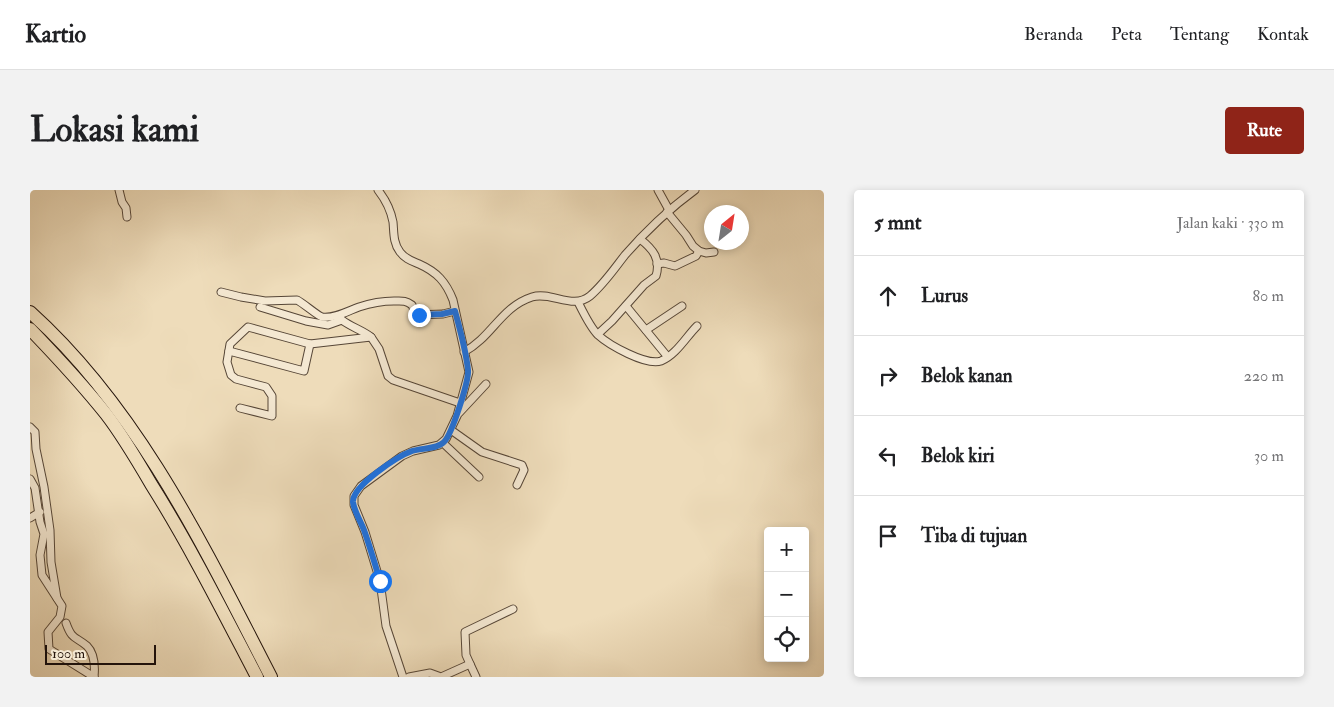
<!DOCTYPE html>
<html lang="id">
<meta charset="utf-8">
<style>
:root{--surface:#fff;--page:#f2f2f2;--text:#202124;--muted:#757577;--line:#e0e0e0;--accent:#8f2418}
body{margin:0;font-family:"IM FELL Double Pica",serif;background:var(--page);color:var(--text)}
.controls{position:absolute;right:15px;bottom:15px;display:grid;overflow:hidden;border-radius:5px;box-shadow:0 2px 8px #0003}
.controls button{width:45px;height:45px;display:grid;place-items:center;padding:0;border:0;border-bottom:1px solid var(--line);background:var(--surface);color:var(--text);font:25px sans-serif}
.compass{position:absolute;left:674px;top:15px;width:45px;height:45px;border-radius:50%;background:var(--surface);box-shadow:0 2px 8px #0003;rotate:30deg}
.scale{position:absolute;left:15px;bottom:12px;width:111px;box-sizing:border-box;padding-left:5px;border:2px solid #24140b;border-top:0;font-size:14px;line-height:18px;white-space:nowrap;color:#24140b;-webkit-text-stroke:4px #f4e8d2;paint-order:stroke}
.stop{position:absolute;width:15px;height:15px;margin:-11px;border:4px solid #1a73e8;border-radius:50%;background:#fff}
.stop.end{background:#1a73e8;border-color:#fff;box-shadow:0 1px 5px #0008}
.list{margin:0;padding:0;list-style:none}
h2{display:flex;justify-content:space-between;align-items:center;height:65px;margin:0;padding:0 20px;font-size:21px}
h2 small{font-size:16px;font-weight:400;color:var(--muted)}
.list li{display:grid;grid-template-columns:32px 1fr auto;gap:15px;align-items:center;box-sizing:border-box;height:80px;padding:0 20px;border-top:1px solid var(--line)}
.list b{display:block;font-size:19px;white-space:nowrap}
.list em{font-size:16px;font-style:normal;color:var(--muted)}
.icon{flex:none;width:28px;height:28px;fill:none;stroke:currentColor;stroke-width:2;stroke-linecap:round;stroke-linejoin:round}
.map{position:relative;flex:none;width:794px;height:487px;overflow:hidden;border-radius:5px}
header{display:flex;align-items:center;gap:30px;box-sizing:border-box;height:70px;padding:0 25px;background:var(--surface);border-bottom:1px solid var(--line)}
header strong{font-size:24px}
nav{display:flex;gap:28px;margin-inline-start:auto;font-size:18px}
.intro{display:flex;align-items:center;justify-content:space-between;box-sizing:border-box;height:120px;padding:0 30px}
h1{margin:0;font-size:35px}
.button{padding:12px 22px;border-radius:5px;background:var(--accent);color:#fff;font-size:18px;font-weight:700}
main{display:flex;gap:30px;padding:0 30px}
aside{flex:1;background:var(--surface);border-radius:5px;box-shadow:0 2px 8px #0003}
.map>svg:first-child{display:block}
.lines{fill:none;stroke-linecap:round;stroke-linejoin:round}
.street-casing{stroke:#564637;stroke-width:9}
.highway-casing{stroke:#24140b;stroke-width:14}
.street{stroke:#f4e8d2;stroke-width:7}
.highway{stroke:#eedcba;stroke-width:12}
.route{stroke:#1a73e8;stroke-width:6}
</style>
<header>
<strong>Kartio</strong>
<nav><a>Beranda</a><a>Peta</a><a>Tentang</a><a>Kontak</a></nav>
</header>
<div class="intro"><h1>Lokasi kami</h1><a class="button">Rute</a></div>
<main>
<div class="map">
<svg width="794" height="487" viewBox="0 0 794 487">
<rect width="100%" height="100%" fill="#eedcba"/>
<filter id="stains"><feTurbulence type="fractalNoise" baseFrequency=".004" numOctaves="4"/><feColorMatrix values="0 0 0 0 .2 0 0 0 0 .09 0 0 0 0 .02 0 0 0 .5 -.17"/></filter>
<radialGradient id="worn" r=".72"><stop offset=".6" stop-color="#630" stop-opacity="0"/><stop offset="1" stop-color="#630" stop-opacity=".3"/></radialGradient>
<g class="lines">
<defs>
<g id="street">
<polyline points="89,0 92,12 96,18 97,27"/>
<path d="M348 0C355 9 361 21 363 32 364 42 363 53 370 62 375 69 382 71 389 74 407 82 416 92 423 110L439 182 427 226 416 249 409 255 383 261 372 266 331 296 324 306V315L335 342 350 391 356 436 373 487"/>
<polyline points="628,0 639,20"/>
<polyline points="637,22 656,45 663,56 669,61 676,63 684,62"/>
<polyline points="627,74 634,73 645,76 666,66 669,61"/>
<path d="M191 102 211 107 235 111 267 110C273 113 288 126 292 127 304 129 318 121 329 117 341 113 352 111 364 111 372 111 375 110 382 115L386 125 413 124 425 121"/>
<path d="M548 112C553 122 560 137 568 145 579 155 616 176 631 171 646 165 656 147 667 136"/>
<polyline points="596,116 637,166"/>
<path d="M230 117 276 131 298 135 312 130C321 137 332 140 341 147"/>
<polyline points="616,140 652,116"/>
<path d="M568 144 582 131 614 95 626 86C631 69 623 59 610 49"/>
<polyline points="199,161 274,181 280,154"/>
<path d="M434 162C462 147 471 117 502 107 521 101 543 120 560 106 574 94 584 79 595 65 616 41 639 19 665 0"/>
<polyline points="210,218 242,226 242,206 236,197 206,189 201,185 197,172 200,154 218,137 280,154 341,147 349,159 358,186 363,190 430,213"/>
<polyline points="429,223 456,194"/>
<polyline points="0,237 5,242 6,259 14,297 20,340 21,372 27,408"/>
<polyline points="421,240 452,262 492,275 494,280 487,295"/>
<polyline points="413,253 449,287"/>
<polyline points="0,289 5,298 10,332 14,344 10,365 12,385 32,416 30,427 18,442 19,459 64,487"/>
<polyline points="0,328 10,322"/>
<path d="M36 433C42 450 45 446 57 456 65 464 65 477 64 487"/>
<polyline points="440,474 436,465 435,442 483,419"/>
<polyline points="379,487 400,483 411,487 440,474 446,487"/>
</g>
<g id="highway">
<path d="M0 122C109 220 175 359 241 487"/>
<path d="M0 139C26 166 52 194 76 224 93 246 107 270 121 294 160 356 193 422 227 487"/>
</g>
</defs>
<use href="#street" class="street-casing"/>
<use href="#highway" class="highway-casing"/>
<use href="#street" class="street"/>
<use href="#highway" class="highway"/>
</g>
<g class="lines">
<path class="route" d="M350 391C345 374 340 357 334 340 331 332 324 321 323 312 322 296 368 266 382 261 392 258 407 259 414 252 422 244 439 191 438 180 436 160 430 140 425 121L412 124 389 125"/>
</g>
<rect width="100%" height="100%" filter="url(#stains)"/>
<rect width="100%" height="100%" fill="url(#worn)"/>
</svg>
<div class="controls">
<button>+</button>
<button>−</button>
<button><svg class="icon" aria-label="locate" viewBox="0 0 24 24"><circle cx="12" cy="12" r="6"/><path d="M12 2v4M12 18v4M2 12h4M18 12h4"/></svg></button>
</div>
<svg class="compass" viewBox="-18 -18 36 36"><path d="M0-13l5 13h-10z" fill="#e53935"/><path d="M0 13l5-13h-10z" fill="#757577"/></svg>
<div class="scale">100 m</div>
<div class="stop" style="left:350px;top:391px"></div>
<div class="stop end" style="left:389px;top:125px"></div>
</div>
<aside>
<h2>5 mnt<small>Jalan kaki · 330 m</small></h2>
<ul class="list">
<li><svg class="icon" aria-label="ahead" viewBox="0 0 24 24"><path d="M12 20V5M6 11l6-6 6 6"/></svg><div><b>Lurus</b></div><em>80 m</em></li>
<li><svg class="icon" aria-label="right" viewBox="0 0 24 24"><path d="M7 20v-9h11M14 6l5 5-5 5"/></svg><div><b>Belok kanan</b></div><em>220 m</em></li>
<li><svg class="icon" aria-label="left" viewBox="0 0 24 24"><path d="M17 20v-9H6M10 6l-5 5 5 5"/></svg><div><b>Belok kiri</b></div><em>30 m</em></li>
<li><svg class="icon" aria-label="arrive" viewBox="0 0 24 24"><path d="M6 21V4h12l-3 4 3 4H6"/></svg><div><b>Tiba di tujuan</b></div></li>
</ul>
</aside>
</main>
